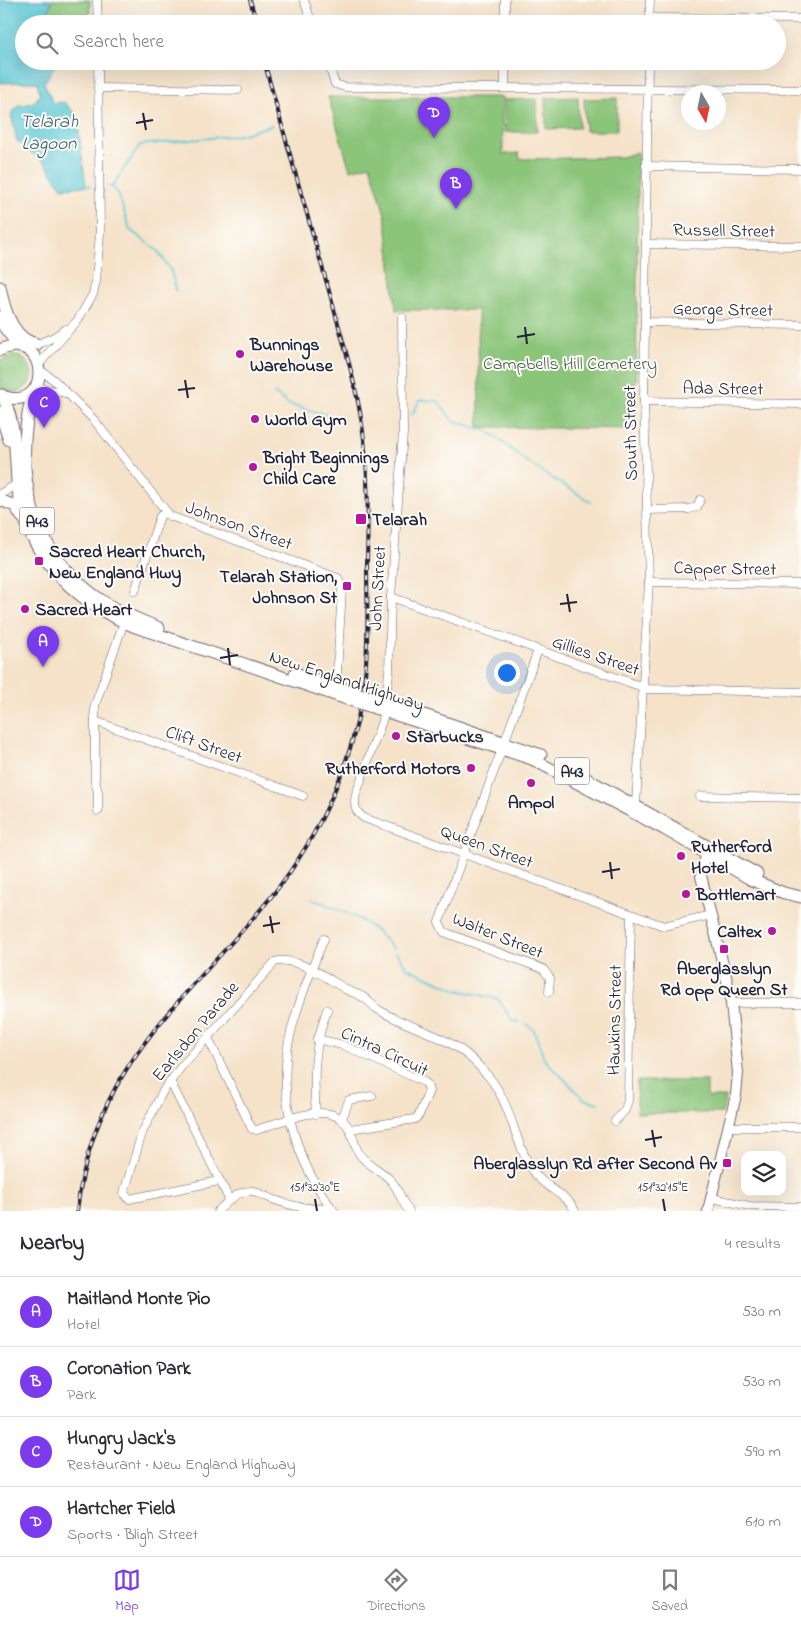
<!DOCTYPE html>
<meta charset="utf-8">
<style>
:root{--surface:#fff;--page:#f7f7f7;--text:#2b2b33;--muted:#7c7c81;--line:#e1e1e2;--accent:#7c3aed}
body{margin:0;font-family:"Indie Flower",sans-serif;background:var(--page);color:var(--text)}
.controls{position:absolute;right:15px;bottom:15px;display:grid;overflow:hidden;border-radius:10px;box-shadow:0 5px 20px #0002}
.controls button{width:45px;height:45px;display:grid;place-items:center;padding:0;border:0;border-bottom:1px solid var(--line);background:var(--surface);color:var(--text);font:25px sans-serif}
.compass{position:absolute;left:681px;top:85px;width:45px;height:45px;border-radius:50%;background:var(--surface);box-shadow:0 5px 20px #0002;rotate:171deg}
.you{position:absolute;left:506px;top:672px;width:18px;height:18px;margin:-12px;border:4px solid #fff;border-radius:50%;background:#1a73e8;box-shadow:0 0 0 8px #1a73e833}
.badge{display:grid;place-items:center;width:32px;height:32px;border-radius:50%;background:var(--accent);color:#fff;font-size:16px;font-weight:700}
.pin{position:absolute;translate:-50% -41px;filter:drop-shadow(0 1px 2px #0008)}
.pin::after{content:'';position:absolute;top:26px;width:18px;height:15px;background:inherit;clip-path:polygon(0 0,100% 0,50% 100%)}
.list{margin:0;padding:0;list-style:none}
h2{display:flex;justify-content:space-between;align-items:center;height:65px;margin:0;padding:0 20px;font-size:21px}
h2 small{font-size:16px;font-weight:400;color:var(--muted)}
.list li{display:grid;grid-template-columns:32px 1fr auto;gap:15px;align-items:center;box-sizing:border-box;height:70px;padding:0 20px;border-top:1px solid var(--line)}
.list b{display:block;font-size:19px;white-space:nowrap}
.list p{margin:0;font-size:16px;white-space:nowrap;color:var(--muted)}
.list em{font-size:16px;font-style:normal;color:var(--muted)}
.icon{flex:none;width:28px;height:28px;fill:none;stroke:currentColor;stroke-width:2;stroke-linecap:round;stroke-linejoin:round}
.map{position:relative;flex:none;width:801px;height:1211px;overflow:hidden}
.search{position:absolute;background:var(--surface);box-shadow:0 5px 20px #0002;left:15px;right:15px;top:15px;height:55px;display:flex;align-items:center;gap:12px;box-sizing:border-box;padding:0 18px;border-radius:28px;color:var(--muted);font-size:19px}
.sheet{height:345px;background:var(--surface)}
nav{display:flex;justify-content:space-around;align-items:center;box-sizing:border-box;height:70px;border-top:1px solid var(--line);background:var(--surface);font-size:14px;color:var(--muted)}
nav a{display:grid;justify-items:center;gap:2px}
nav .on{color:var(--accent)}
.map>svg:first-child{display:block}
.green{fill:#8bc57a;stroke:#56745a}
.water{fill:#5dc8d6;stroke:#407588}
.lines{fill:none;stroke-linecap:round;stroke-linejoin:round}
.stream{stroke:#5dc8d6;stroke-width:2}
.minor-casing{stroke:#6c656d;stroke-width:9}
.major-casing{stroke:#6c656d;stroke-width:12}
.highway-casing{stroke:#6c656d;stroke-width:13}
.minor{stroke:#fff;stroke-width:8}
.major{stroke:#fff;stroke-width:10}
.highway{stroke:#fff;stroke-width:11}
.rail-casing{stroke:#22223b;stroke-width:4}
.rail{stroke:#fdfcf7;stroke-width:2;stroke-dasharray:5.5;stroke-linecap:butt}
.highway-bridge-casing{stroke:#6c656d;stroke-width:13;stroke-linecap:butt}
.highway-bridge{stroke:#fff;stroke-width:11}
.ticks{fill:none;stroke:#22223b;stroke-width:2}
.poi-dot{fill:#b5179e;stroke:#fdfcf7;stroke-width:2}
.labels{text-anchor:middle;stroke-width:4;stroke-linejoin:round;paint-order:stroke}
.shield{fill:#fdfcf7;stroke:#646373;stroke-width:1}
.shield-label{font-size:16px;font-weight:bold;fill:#22223b}
.street-label{font-size:18px;fill:#22223b;stroke:#fdfcf7}
.poi-label{font-size:18px;font-weight:bold;fill:#22223b;stroke:#fdfcf7;text-anchor:start}
.park-label{font-size:18px;fill:#475b51;stroke:#fdfcf7}
.water-label{font-size:19px;font-style:italic;fill:#375c71;stroke:#fdfcf7}
.ticks-label{font-size:12px;text-anchor:middle;fill:#22223b;stroke:#fdfcf7;stroke-width:4;stroke-linejoin:round;paint-order:stroke}
</style>
<div class="map">
<svg width="801" height="1211" viewBox="0 0 801 1211">
<rect width="100%" height="100%" fill="#fdfcf7"/>
<filter id="ink" filterUnits="userSpaceOnUse"><feTurbulence type="fractalNoise" baseFrequency=".02" numOctaves="2"/><feDisplacementMap in="SourceGraphic" scale="10" xChannelSelector="R" yChannelSelector="G"/><feConvolveMatrix kernelMatrix="1 2 1 2 8 2 1 2 1" color-interpolation-filters="sRGB"/></filter>
<filter id="wash" filterUnits="userSpaceOnUse"><feTurbulence type="fractalNoise" baseFrequency=".0096" numOctaves="4" result="noise"/><feDisplacementMap in="SourceGraphic" scale="20" xChannelSelector="R" yChannelSelector="G"/><feGaussianBlur stdDeviation="1.12" result="paint"/><feColorMatrix in="noise" values="0 0 0 0 0 0 0 0 0 0 0 0 0 0 0 0 0 1.4 0 .05"/><feComposite in="paint" operator="in"/></filter>
<g filter="url(#wash)">
<rect width="100%" height="100%" fill="#f5e2c9"/>
<g class="green">
<polygon points="52,0 90,0 90,24 44,24"/>
<polygon points="328,97 502,97 503,154 519,153 520,159 621,157 638,152 636,429 479,427 478,310 396,310 385,214 370,165 350,170"/>
<polygon points="578,97 579,128 546,129 545,98"/>
<polygon points="617,98 617,131 585,131 584,99"/>
<polygon points="537,99 537,132 505,132 504,100"/>
<path d="M13 355C48 361 28 407 0 387V361Z"/>
<polygon points="637,1081 707,1081 707,1097 726,1097 722,1113 637,1113"/>
</g>
<path class="water" d="M0 0H52L44 24H24V61H58L59 65 57 64 55 66 44 83 53 103 64 102 77 116 86 186 62 188 45 163 17 141 11 114 19 105C30 104 35 104 40 94L37 82 0 83Z"/>
<g class="lines">
<g class="stream">
<polyline points="86,186 90,186"/>
<polyline points="108,187 112,187 118,193 130,230 158,251 171,271 176,291"/>
<polyline points="112,187 140,145 240,135 272,125"/>
<polyline points="274,393 288,404 344,420"/>
<polyline points="412,415 420,400 438,401 453,421 488,431 531,465 591,502"/>
<path d="M312 899C345 912 369 919 393 948"/>
<polyline points="396,952 407,968 457,990 498,999 512,1020 519,1022"/>
<polyline points="526,1024 534,1030 544,1059 584,1099 598,1103"/>
</g>
</g>
</g>
<g filter="url(#ink)">
<g class="lines">
<defs>
<g id="minor">
<polyline points="97,0 98,24"/>
<polyline points="304,0 312,24"/>
<polyline points="505,0 505,24"/>
<polyline points="650,18 801,19"/>
<polyline points="649,24 650,0"/>
<polyline points="327,61 335,84 345,87 801,90"/>
<polyline points="505,87 505,61"/>
<polyline points="98,88 238,90"/>
<polyline points="646,166 801,169"/>
<polyline points="646,244 801,246"/>
<path d="M402 317 403 433 391 597 389 673 383 718 356 794C354 805 354 811 364 818L664 926 711 915"/>
<polyline points="645,322 801,325"/>
<polyline points="35,345 52,338 66,329"/>
<polyline points="39,364 78,320 93,294 96,281 100,233 98,61"/>
<polyline points="40,370 54,380 94,420 170,516 338,578 342,589 336,690"/>
<polyline points="36,387 66,393"/>
<polyline points="644,401 801,404"/>
<polyline points="0,494 17,484"/>
<polyline points="648,510 689,509 697,507 700,500"/>
<polyline points="649,582 801,584"/>
<polyline points="135,591 160,516 166,512"/>
<polyline points="391,597 648,689 801,692"/>
<polyline points="538,650 439,922 444,932 543,969 550,978 549,992"/>
<polyline points="95,721 303,796"/>
<polyline points="700,796 801,798"/>
<polyline points="636,804 649,582 644,401 648,61"/>
<polyline points="98,811 98,792 95,781 95,705 125,619"/>
<path d="M324 939C311 970 298 1002 290 1036 276 1097 296 1162 334 1211"/>
<polyline points="732,1003 801,1003"/>
<path d="M208 1038 252 1129 257 1130C279 1122 328 1100 346 1124 354 1133 353 1145 360 1155 368 1166 384 1171 392 1182 400 1191 401 1202 409 1211"/>
<polyline points="317,1039 343,1045 424,1082 427,1084 429,1091 419,1115 415,1119 350,1129"/>
<polyline points="170,1081 229,1199"/>
<path d="M316 1114C313 1076 314 1045 327 1010"/>
<polyline points="342,1119 349,1100 372,1096"/>
<polyline points="615,1121 625,1110 628,1100 631,915"/>
<polyline points="729,1127 801,1127"/>
<path d="M219 1181 129 1199 124 1193 142 1133 163 1091 181 1067 275 962C296 955 330 980 347 990 351 993 357 993 361 996 368 999 372 1006 379 1010 404 1026 436 1032 461 1050 471 1057 480 1067 488 1076 513 1105 514 1146 536 1175 547 1189 568 1195 575 1211"/>
<polyline points="712,1198 750,1206 801,1207"/>
<path d="M218 1211C228 1201 238 1190 254 1191 278 1203 304 1211 332 1208"/>
</g>
<path id="major" d="M707 848C708 857 701 866 701 876L730 993 738 1073 736 1095 708 1211"/>
<g id="highway">
<path d="M0 287C4 309 13 340 37 344"/>
<polyline points="0,317 4,327 20,347"/>
<path d="M0 350C50 327 54 417 0 395"/>
<path d="M33 391C12 472 29 554 104 602 121 613 140 620 159 628"/>
<path d="M2 395C16 423 15 451 17 481 22 551 72 600 133 626L347 699"/>
<polyline points="0,412 9,440"/>
<polyline points="0,500 15,506 22,517"/>
<polyline points="295,673 349,691"/>
<polyline points="377,699 541,755"/>
<polyline points="375,708 532,759 664,829 752,880 784,893 801,897"/>
<polyline points="571,770 757,874"/>
</g>
</defs>
<use href="#minor" class="minor-casing"/>
<use href="#major" class="major-casing"/>
<use href="#highway" class="highway-casing"/>
<use href="#minor" class="minor"/>
<use href="#major" class="major"/>
<use href="#highway" class="highway"/>
<defs>
<g id="rail">
<polyline points="250,0 257,24"/>
<path d="M77 1211C93 1065 185 1002 271 897 321 835 357 755 365 675 369 638 367 600 367 562 368 516 369 470 362 424 355 379 341 335 329 291 307 214 285 138 264 61"/>
</g>
</defs>
<use href="#rail" class="rail-casing"/>
<use href="#rail" class="rail"/>
<defs>
<g id="highway-bridge">
<polyline points="349,691 377,699"/>
<polyline points="347,699 375,708"/>
</g>
</defs>
<use href="#highway-bridge" class="highway-bridge-casing"/>
<use href="#highway-bridge" class="highway-bridge"/>
</g>
</g>
<path class="ticks" d="M143 113 146 130M136 123 153 120M525 327 527 344M517 337 535 334M185 380 188 398M178 390 195 388M567 594 570 612M560 604 577 602M228 648 230 665M220 658 238 655M610 862 612 879M602 872 620 869M270 916 273 933M263 926 280 923M652 1130 655 1147M645 1140 662 1137M315 1199 317 1211M663 1199 665 1211"/>
<g class="poi-dot">
<circle cx="240" cy="354" r="5"/>
<circle cx="255" cy="419" r="5"/>
<circle cx="253" cy="467" r="5"/>
<rect x="355" y="513" width="12" height="12" rx="2.5"/>
<rect x="34" y="556" width="10" height="10" rx="2.5"/>
<rect x="342" y="581" width="10" height="10" rx="2.5"/>
<circle cx="25" cy="609" r="5"/>
<circle cx="396" cy="736" r="5"/>
<circle cx="471" cy="768" r="5"/>
<circle cx="531" cy="783" r="5"/>
<circle cx="681" cy="856" r="5"/>
<circle cx="686" cy="894" r="5"/>
<circle cx="772" cy="931" r="5"/>
<rect x="719" y="944" width="10" height="10" rx="2.5"/>
<rect x="722" y="1158" width="10" height="10" rx="2.5"/>
</g>
<g class="labels">
<g class="shield">
<rect x="19.5" y="507.5" width="35" height="27" rx="4"/>
<rect x="554.5" y="757.5" width="35" height="27" rx="4"/>
</g>
<g class="shield-label">
<text x="37" y="527">A43</text>
<text x="572" y="777">A43</text>
</g>
<g class="street-label">
<text transform="translate(724 230) rotate(1)" y="6">Russell Street</text>
<text transform="translate(723 309) rotate(1)" y="6">George Street</text>
<text transform="translate(723 388) rotate(1)" y="6">Ada Street</text>
<text transform="translate(630 433) rotate(-91)" y="6">South Street</text>
<text transform="translate(239 525) rotate(20)" y="6">Johnson Street</text>
<text transform="translate(725 568) rotate(1)" y="6">Capper Street</text>
<text transform="translate(377 588) rotate(-87)" y="6">John Street</text>
<text transform="translate(596 655) rotate(19)" y="6">Gillies Street</text>
<text transform="translate(347 680) rotate(18)" y="6">New England Highway</text>
<text transform="translate(204 744) rotate(20)" y="6">Clift Street</text>
<text transform="translate(487 846) rotate(20)" y="6">Queen Street</text>
<text transform="translate(498 935) rotate(22)" y="6">Walter Street</text>
<text transform="translate(614 1020) rotate(-89)" y="6">Hawkins Street</text>
<text transform="translate(195 1031) rotate(-50)" y="6">Earlsdon Parade</text>
<text transform="translate(385 1051) rotate(25)" y="6">Cintra Circuit</text>
</g>
<g class="poi-label">
<text x="250" y="350">Bunnings<tspan x="250" dy="21">Warehouse</tspan></text>
<text x="265" y="425">World Gym</text>
<text x="263" y="463">Bright Beginnings<tspan x="263" dy="21">Child Care</tspan></text>
<text x="372" y="525">Telarah</text>
<text x="49" y="557">Sacred Heart Church,<tspan x="49" dy="21">New England Hwy</tspan></text>
<text x="337" y="582" text-anchor="end">Telarah Station,<tspan x="337" dy="21">Johnson St</tspan></text>
<text x="35" y="615">Sacred Heart</text>
<text x="406" y="742">Starbucks</text>
<text x="461" y="774" text-anchor="end">Rutherford Motors</text>
<text x="531" y="808" text-anchor="middle">Ampol</text>
<text x="691" y="852">Rutherford<tspan x="691" dy="21">Hotel</tspan></text>
<text x="696" y="900">Bottlemart</text>
<text x="762" y="937" text-anchor="end">Caltex</text>
<text x="724" y="974" text-anchor="middle">Aberglasslyn<tspan x="724" dy="21">Rd opp Queen St</tspan></text>
<text x="717" y="1169" text-anchor="end">Aberglasslyn Rd after Second Av</text>
</g>
<g class="park-label">
<text x="570" y="369">Campbells Hill Cemetery</text>
</g>
<g class="water-label">
<text x="49" y="127">Telarah<tspan x="49" dy="22">Lagoon</tspan></text>
</g>
</g>
<g class="ticks-label">
<text x="315" y="1191">151°32'30"E</text>
<text x="663" y="1191">151°32'15"E</text>
</g>
</svg>
<div class="controls">
<button><svg class="icon" aria-label="layers" viewBox="0 0 24 24"><path d="M12 4l9 5-9 5-9-5zM3 14l9 5 9-5"/></svg></button>
</div>
<svg class="compass" viewBox="-18 -18 36 36"><path d="M0-13l5 13h-10z" fill="#e53935"/><path d="M0 13l5-13h-10z" fill="#7c7c81"/></svg>
<div class="you"></div>
<div class="pin badge" style="left:43px;top:667px">A</div>
<div class="pin badge" style="left:456px;top:209px">B</div>
<div class="pin badge" style="left:44px;top:428px">C</div>
<div class="pin badge" style="left:434px;top:138px">D</div>
<div class="search"><svg class="icon" aria-label="search" viewBox="0 0 24 24"><circle cx="10" cy="10" r="6"/><path d="M15 15l6 6"/></svg>Search here</div>
</div>
<section class="sheet">
<h2>Nearby<small>4 results</small></h2>
<ul class="list">
<li><span class="badge">A</span><div><b>Maitland Monte Pio</b><p>Hotel</p></div><em>530 m</em></li>
<li><span class="badge">B</span><div><b>Coronation Park</b><p>Park</p></div><em>530 m</em></li>
<li><span class="badge">C</span><div><b>Hungry Jack's</b><p>Restaurant · New England Highway</p></div><em>590 m</em></li>
<li><span class="badge">D</span><div><b>Hartcher Field</b><p>Sports · Bligh Street</p></div><em>610 m</em></li>
</ul>
</section>
<nav>
<a class="on"><svg class="icon" aria-label="map" viewBox="0 0 24 24"><path d="M3 6l6-2 6 2 6-2v14l-6 2-6-2-6 2zM9 4v14M15 6v14"/></svg>Map</a>
<a><svg class="icon" aria-label="directions" viewBox="0 0 24 24"><path d="M12 3l9 9-9 9-9-9zM9 14v-3h6M13 9l2 2-2 2"/></svg>Directions</a>
<a><svg class="icon" aria-label="saved" viewBox="0 0 24 24"><path d="M7 4h10v16l-5-4-5 4z"/></svg>Saved</a>
</nav>
